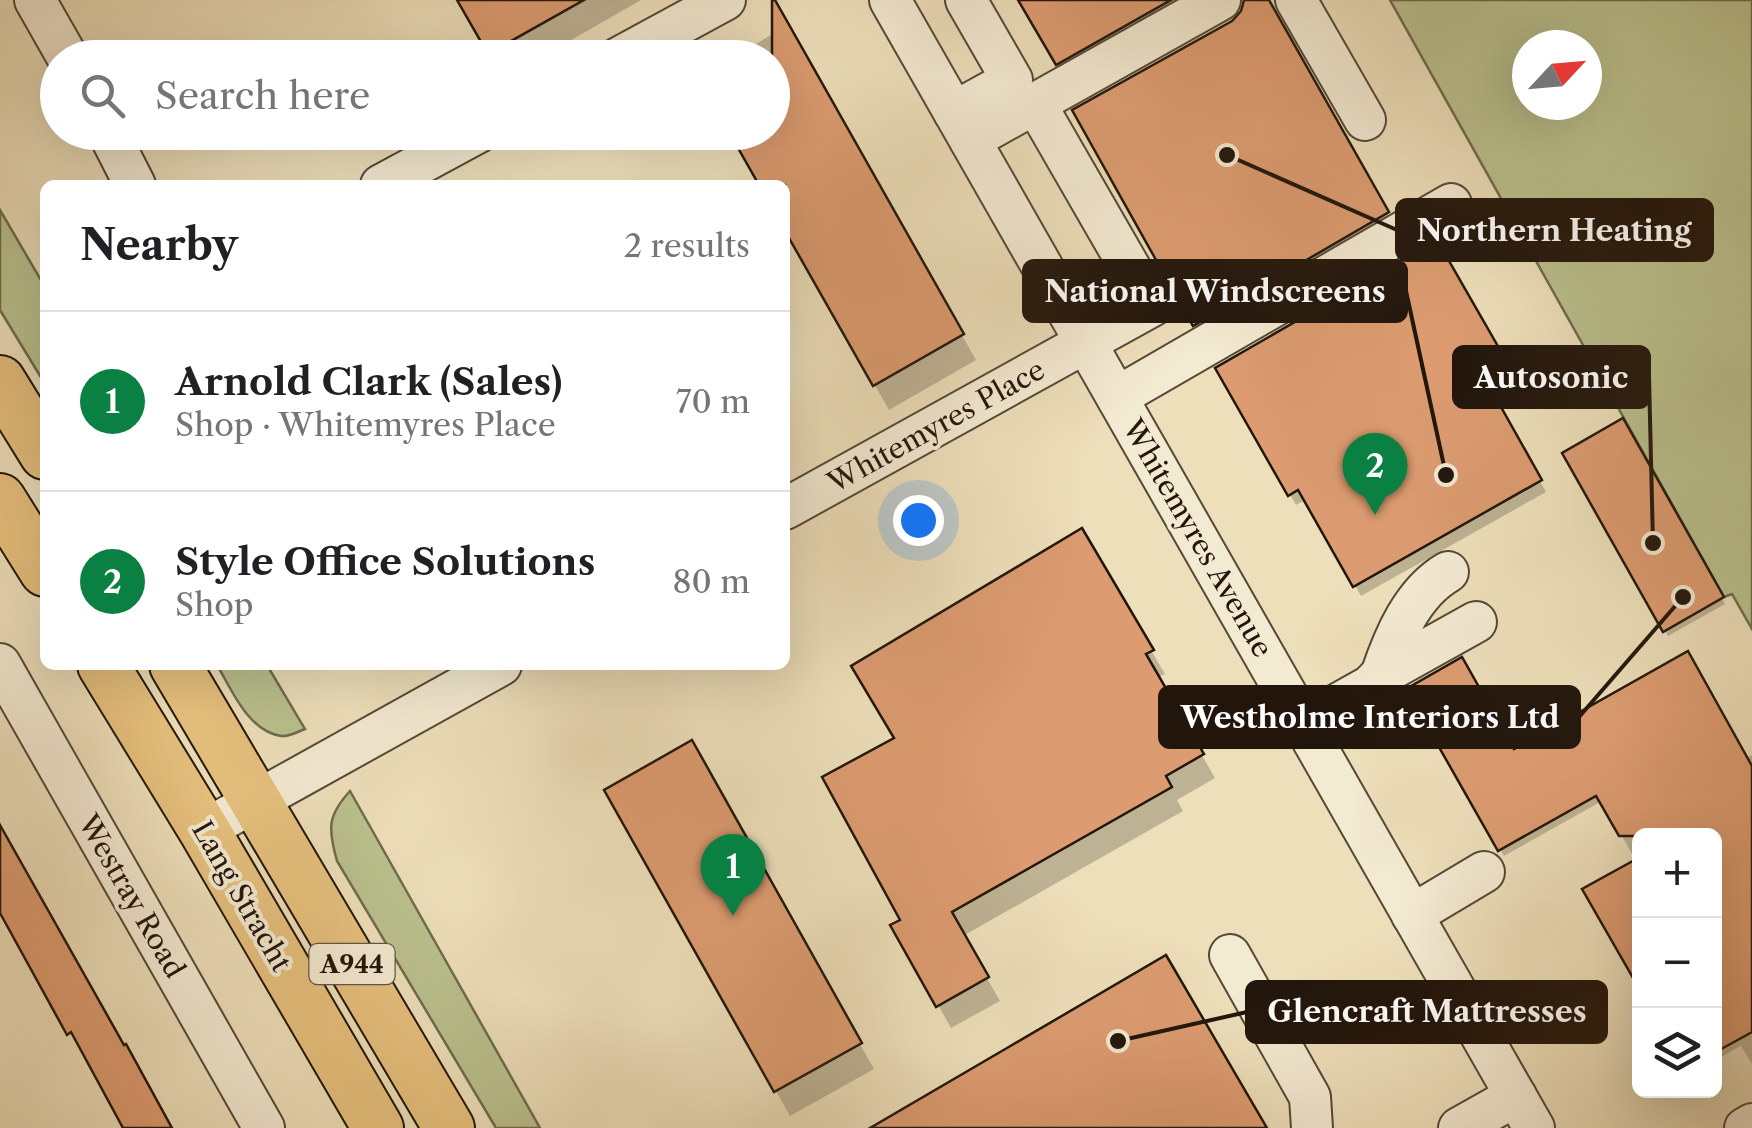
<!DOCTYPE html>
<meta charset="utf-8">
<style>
:root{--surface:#fff;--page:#f2f2f2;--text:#202124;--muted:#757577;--line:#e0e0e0;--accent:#0b8043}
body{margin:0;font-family:"Libre Caslon Text",serif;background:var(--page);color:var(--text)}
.controls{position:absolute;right:30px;bottom:30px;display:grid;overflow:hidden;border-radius:15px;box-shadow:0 10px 40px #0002}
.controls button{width:90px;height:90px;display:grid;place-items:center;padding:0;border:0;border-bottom:2px solid var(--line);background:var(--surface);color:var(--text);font:50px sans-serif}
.compass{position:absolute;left:1512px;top:30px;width:90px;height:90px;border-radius:50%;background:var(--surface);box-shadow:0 10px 40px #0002;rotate:64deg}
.you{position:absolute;left:918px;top:520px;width:35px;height:35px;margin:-25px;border:8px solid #fff;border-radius:50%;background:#1a73e8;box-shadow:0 0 0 15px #1a73e833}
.badge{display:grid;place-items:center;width:65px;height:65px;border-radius:50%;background:var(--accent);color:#fff;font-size:32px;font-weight:700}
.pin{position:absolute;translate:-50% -82px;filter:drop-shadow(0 2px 5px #0008)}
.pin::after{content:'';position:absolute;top:52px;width:35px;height:30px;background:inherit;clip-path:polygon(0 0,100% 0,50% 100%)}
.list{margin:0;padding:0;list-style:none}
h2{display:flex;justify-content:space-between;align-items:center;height:130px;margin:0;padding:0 40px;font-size:42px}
h2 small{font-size:32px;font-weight:400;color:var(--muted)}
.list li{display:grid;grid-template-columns:65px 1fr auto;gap:30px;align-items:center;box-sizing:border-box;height:180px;padding:0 40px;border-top:2px solid var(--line)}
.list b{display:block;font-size:38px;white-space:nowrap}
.list p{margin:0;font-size:32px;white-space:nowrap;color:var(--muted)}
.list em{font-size:32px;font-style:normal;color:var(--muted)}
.icon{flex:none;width:55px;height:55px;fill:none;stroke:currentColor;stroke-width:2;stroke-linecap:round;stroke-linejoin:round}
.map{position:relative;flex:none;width:1752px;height:1128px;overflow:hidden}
.search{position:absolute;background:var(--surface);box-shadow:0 10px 40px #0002;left:40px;top:40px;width:750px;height:110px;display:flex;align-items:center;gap:25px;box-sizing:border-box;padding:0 35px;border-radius:55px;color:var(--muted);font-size:38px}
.panel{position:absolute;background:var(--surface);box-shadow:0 10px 40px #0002;left:40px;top:180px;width:750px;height:490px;border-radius:15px}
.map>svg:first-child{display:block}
.green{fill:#bac18e;stroke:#6e6c4d;stroke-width:2.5;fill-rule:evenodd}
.shadow{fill:#0003}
.building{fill:#dc9b70;stroke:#22160c;stroke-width:2.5}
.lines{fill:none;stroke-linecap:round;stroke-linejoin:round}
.minor-casing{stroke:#554838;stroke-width:44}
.major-casing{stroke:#22160c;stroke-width:54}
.minor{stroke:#f3ead2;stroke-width:40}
.major{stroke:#e6c07d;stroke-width:50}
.labels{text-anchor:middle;stroke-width:8;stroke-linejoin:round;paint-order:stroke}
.shield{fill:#f3ead2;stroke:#615647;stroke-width:2.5}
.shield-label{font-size:25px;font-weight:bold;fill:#22160c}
.street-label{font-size:28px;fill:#22160c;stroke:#f3ead2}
.leader{fill:none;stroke:#22160c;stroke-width:4}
.callout-dot{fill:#22160c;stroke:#f3ead2;stroke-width:4}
.callout{fill:#22160c;stroke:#22160c;stroke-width:4}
.callout-label{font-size:30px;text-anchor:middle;font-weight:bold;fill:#fff}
</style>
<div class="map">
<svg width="1752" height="1128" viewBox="0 0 1752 1128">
<rect width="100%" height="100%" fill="#eddfba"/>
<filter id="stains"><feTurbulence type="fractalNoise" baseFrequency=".002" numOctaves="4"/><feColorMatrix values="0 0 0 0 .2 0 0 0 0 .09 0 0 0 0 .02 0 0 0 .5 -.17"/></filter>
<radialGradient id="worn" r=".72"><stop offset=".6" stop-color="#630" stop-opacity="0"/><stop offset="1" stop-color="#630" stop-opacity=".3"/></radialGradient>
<g class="green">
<path d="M1390 0H1752V629L1732 594 1724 597ZM1527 45H1587V105H1527Z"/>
<polygon points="0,210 45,287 45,384 0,310"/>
<path d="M217 665H267L305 729C297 732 289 737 281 736 248 731 232 690 217 665Z"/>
<path d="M350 791 540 1128H496L337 861C328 829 327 816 350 791Z"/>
</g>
<g class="shadow">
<polygon points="460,0 641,0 540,58 492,58"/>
<polygon points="1021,0 1202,0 1065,76"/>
<polygon points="1263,0 1266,0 1390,219 1198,330 1075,111 1233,23"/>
<polygon points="787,26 976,360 889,410 785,226 785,185 762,185 772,132 772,58 731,58"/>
<polygon points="1436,243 1514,380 1491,394 1546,492 1361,596 1307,499 1296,505 1218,369"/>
<polygon points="1622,422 1725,604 1668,636 1565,454"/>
<polygon points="1081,532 1165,674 1157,678 1215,778 1177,800 1183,811 963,936 1000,1001 951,1028 894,926 903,921 898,739"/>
<polygon points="1410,690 1513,752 1745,759 1752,755 1752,1064 1741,1046 1714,1061 1714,836 1640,836 1640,985 1636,861 1602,801 1504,856"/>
<polygon points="691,744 874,1069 790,1116 607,791"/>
</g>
<g class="building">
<polygon points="457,0 584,0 488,54"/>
<polygon points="772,0 775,0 964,334 873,386 785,231 785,185 759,185 729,132 772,132"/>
<polygon points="1018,0 1171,0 1056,65"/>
<polygon points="1244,0 1269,0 1389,212 1193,326 1072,110 1232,21 1241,11"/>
<polygon points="1437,240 1511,369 1487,382 1542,480 1353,587 1298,490 1288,496 1215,368"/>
<polygon points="1623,418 1724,597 1663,632 1562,453"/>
<polygon points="1082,528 1154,650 1146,654 1204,754 1166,776 1172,787 952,912 989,977 936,1007 890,925 900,920 822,777 894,738 851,666"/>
<polygon points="1688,651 1752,766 1752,1032 1714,1053 1714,836 1619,836 1596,796 1498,851 1406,689 1462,657 1514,749"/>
<polygon points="692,740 862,1043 774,1092 604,790"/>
<polygon points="0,825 124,1045 126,1044 172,1128 123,1128 71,1032 67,1035 0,913"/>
<polygon points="1640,857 1640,990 1582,889"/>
<polygon points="1166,955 1267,1128 870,1128 1007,1048"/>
</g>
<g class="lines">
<defs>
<g id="minor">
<polyline points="35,0 68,58"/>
<polyline points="890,0 1534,1128"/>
<polyline points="1296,0 1365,120"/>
<polyline points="618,58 725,0"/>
<polyline points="954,112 1012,80 966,0"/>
<polyline points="108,132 135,185"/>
<polyline points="970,140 1220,0"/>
<polyline points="381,185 479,132"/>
<polyline points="1117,397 1451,204"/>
<polyline points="785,509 1152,306 1035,103"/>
<path d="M1448 572C1412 593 1394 637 1381 675L1476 622"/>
<polyline points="0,664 264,1128"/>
<polyline points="1304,723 1370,686 1381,675"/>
<polyline points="204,830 501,665"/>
<polyline points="1412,915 1484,872"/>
<polyline points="1230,955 1310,1097 1312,1128"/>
<polyline points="1459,1128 1516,1096"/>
<polyline points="1745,1128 1752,1124"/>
</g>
<g id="major">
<polyline points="0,381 45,454"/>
<polyline points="0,499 45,571"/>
<polyline points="103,665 204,830 378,1128"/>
<polyline points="175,665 449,1128"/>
</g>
</defs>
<use href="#minor" class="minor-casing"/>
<use href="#major" class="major-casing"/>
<use href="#minor" class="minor"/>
<use href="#major" class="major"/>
</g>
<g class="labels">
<rect class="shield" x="309.5" y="944" width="85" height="40" rx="8"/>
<g class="shield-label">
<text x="352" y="973">A944</text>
</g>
<g class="street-label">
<text transform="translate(936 426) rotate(-29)" y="10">Whitemyres Place</text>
<text transform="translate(1198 538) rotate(60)" y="10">Whitemyres Avenue</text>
<text transform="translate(132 896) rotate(60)" y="10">Westray Road</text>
<text transform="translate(242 896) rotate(60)" y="10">Lang Stracht</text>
</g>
</g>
<path class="leader" d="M1227 155L1397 230M1446 475L1406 291M1653 543L1649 377M1683 597L1579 717M1118 1041L1247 1012"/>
<g class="callout-dot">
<circle cx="1227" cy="155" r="10"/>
<circle cx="1446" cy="475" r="10"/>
<circle cx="1653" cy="543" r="10"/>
<circle cx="1683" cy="597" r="10"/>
<circle cx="1118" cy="1041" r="10"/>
</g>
<g class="callout">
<rect x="1397" y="200" width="315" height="60" rx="10"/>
<rect x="1024" y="261" width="382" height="60" rx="10"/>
<rect x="1454" y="347" width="195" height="60" rx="10"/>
<rect x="1160" y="687" width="419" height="60" rx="10"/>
<rect x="1247" y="982" width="359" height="60" rx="10"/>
</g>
<g class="callout-label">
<text x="1554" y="241">Northern Heating</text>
<text x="1215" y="302">National Windscreens</text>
<text x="1551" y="388">Autosonic</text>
<text x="1370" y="728">Westholme Interiors Ltd</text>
<text x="1427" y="1022">Glencraft Mattresses</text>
</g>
<rect width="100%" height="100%" filter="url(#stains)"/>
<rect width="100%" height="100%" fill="url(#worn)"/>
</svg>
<div class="controls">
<button>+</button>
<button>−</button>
<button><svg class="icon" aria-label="layers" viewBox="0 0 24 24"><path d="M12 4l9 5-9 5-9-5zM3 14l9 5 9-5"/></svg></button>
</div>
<svg class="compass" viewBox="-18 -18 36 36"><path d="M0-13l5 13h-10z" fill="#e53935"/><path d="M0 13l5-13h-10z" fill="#757577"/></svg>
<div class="you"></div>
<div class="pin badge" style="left:733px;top:916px">1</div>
<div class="pin badge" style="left:1375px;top:515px">2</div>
<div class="search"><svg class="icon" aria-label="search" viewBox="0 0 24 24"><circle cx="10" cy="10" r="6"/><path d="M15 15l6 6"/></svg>Search here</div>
<section class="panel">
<h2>Nearby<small>2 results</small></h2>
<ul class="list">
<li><span class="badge">1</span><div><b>Arnold Clark (Sales)</b><p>Shop · Whitemyres Place</p></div><em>70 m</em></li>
<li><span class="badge">2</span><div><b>Style Office Solutions</b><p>Shop</p></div><em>80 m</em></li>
</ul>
</section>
</div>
